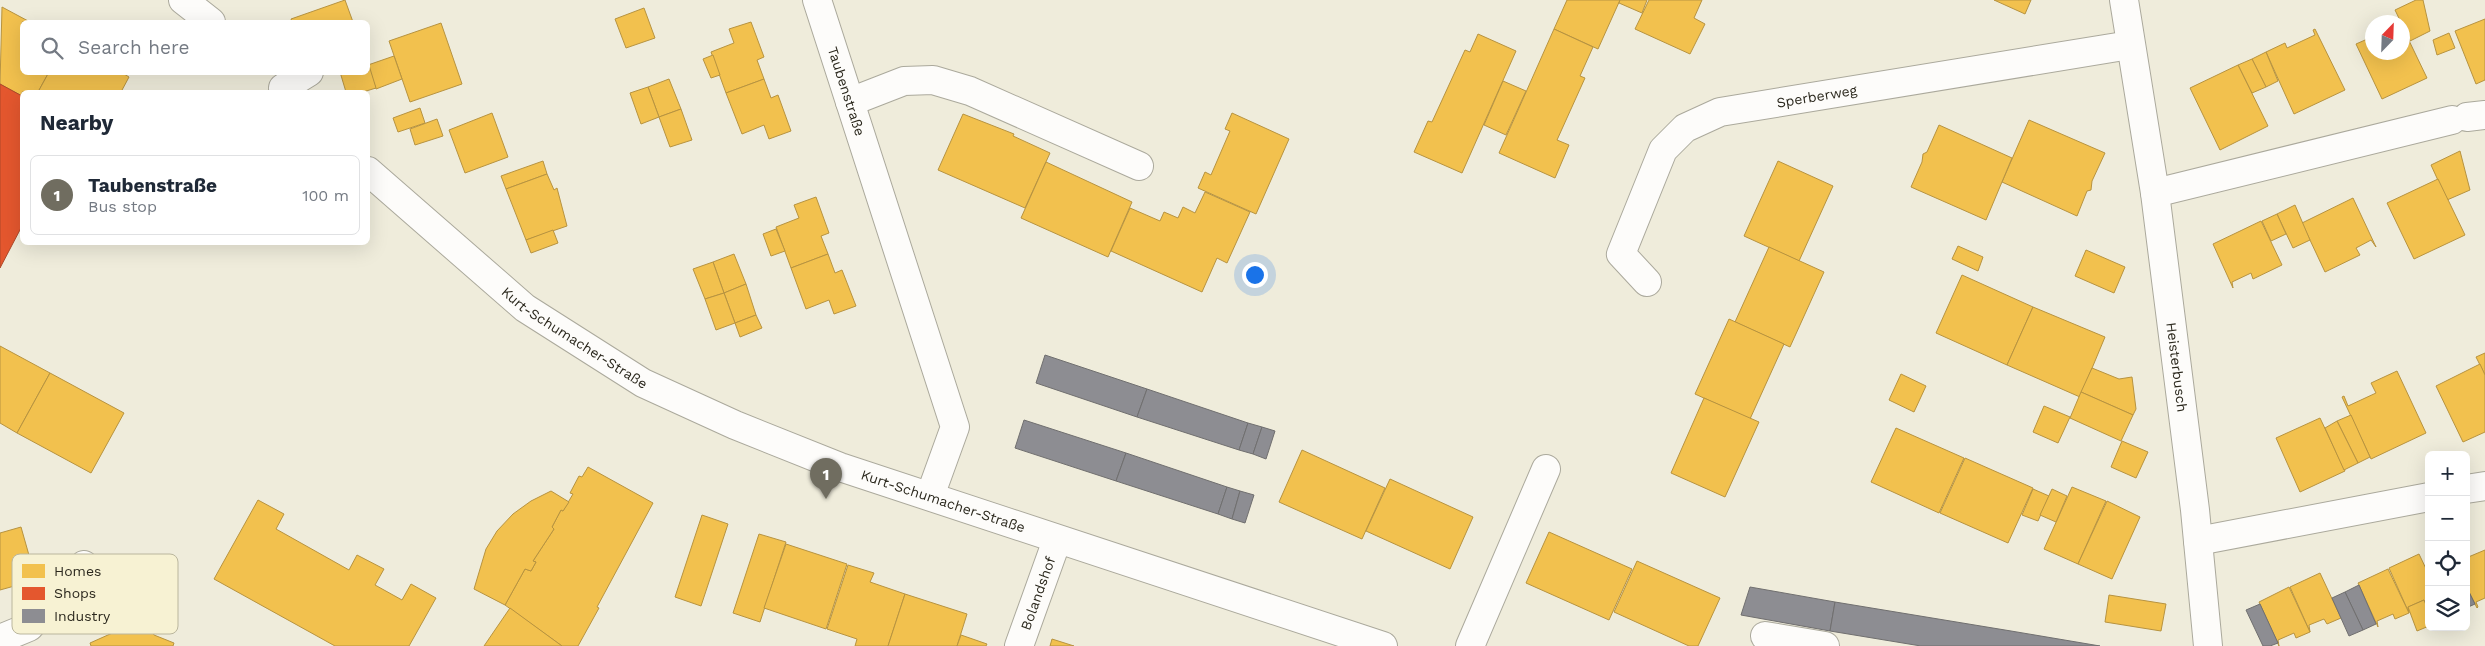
<!DOCTYPE html>
<meta charset="utf-8">
<style>
:root{--surface:#fff;--page:#f2f2f3;--text:#1f2937;--muted:#747a83;--line:#e0e1e3;--accent:#706d60}
body{margin:0;font-family:"Work Sans",sans-serif;background:var(--page);color:var(--text)}
.controls{position:absolute;right:15px;bottom:15px;display:grid;overflow:hidden;border-radius:8px;box-shadow:0 5px 20px #0002}
.controls button{width:45px;height:45px;display:grid;place-items:center;padding:0;border:0;border-bottom:1px solid var(--line);background:var(--surface);color:var(--text);font:25px sans-serif}
.compass{position:absolute;left:2365px;top:15px;width:45px;height:45px;border-radius:50%;background:var(--surface);box-shadow:0 5px 20px #0002;rotate:23deg}
.you{position:absolute;left:1254px;top:274px;width:18px;height:18px;margin:-12px;border:4px solid #fff;border-radius:50%;background:#1a73e8;box-shadow:0 0 0 8px #1a73e833}
.badge{display:grid;place-items:center;width:32px;height:32px;border-radius:50%;background:var(--accent);color:#fff;font-size:16px;font-weight:700}
.pin{position:absolute;translate:-50% -41px;filter:drop-shadow(0 1px 2px #0008)}
.pin::after{content:'';position:absolute;top:26px;width:18px;height:15px;background:inherit;clip-path:polygon(0 0,100% 0,50% 100%)}
.list{margin:0;padding:0;list-style:none}
h2{display:flex;justify-content:space-between;align-items:center;height:65px;margin:0;padding:0 20px;font-size:21px}
h2 small{font-size:16px;font-weight:400;color:var(--muted)}
.list li{display:grid;grid-template-columns:32px 1fr auto;gap:15px;align-items:center;box-sizing:border-box;height:80px;margin:0 10px 10px;padding:0 10px;border:1px solid var(--line);border-radius:8px}
.list b{display:block;font-size:19px;white-space:nowrap}
.list p{margin:0;font-size:16px;white-space:nowrap;color:var(--muted)}
.list em{font-size:16px;font-style:normal;color:var(--muted)}
.icon{flex:none;width:28px;height:28px;fill:none;stroke:currentColor;stroke-width:2;stroke-linecap:round;stroke-linejoin:round}
.map{position:relative;flex:none;width:2485px;height:646px;overflow:hidden}
.search{position:absolute;background:var(--surface);box-shadow:0 5px 20px #0002;left:20px;top:20px;width:350px;height:55px;display:flex;align-items:center;gap:12px;box-sizing:border-box;padding:0 18px;border-radius:8px;color:var(--muted);font-size:19px}
.panel{position:absolute;background:var(--surface);box-shadow:0 5px 20px #0002;left:20px;top:90px;width:350px;height:155px;border-radius:8px}
.map>svg:first-child{display:block}
.homes{fill:#f2c14e;stroke:#b79340}
.shops{fill:#e4572e;stroke:#ad4929}
.industry{fill:#8d8d92;stroke:#706f6f}
.lines{fill:none;stroke-linecap:round;stroke-linejoin:round}
.minor-casing{stroke:#aba99c;stroke-width:30}
.minor{stroke:#fdfcfa;stroke-width:28}
.labels{text-anchor:middle;stroke-width:5;stroke-linejoin:round;paint-order:stroke}
.street-label{font-size:14px;fill:#2c291e;stroke:#f7f2d3}
.key{fill:#f7f2d3;stroke:#bab69d;stroke-width:1}
.key-label{font-size:14px;fill:#2c291e}
</style>
<div class="map">
<svg width="2485" height="646" viewBox="0 0 2485 646">
<rect width="100%" height="100%" fill="#efecdb"/>
<g class="homes">
<polygon points="345,0 353,22 292,22 291,19"/>
<polygon points="1567,0 1620,0 1598,49 1554,29"/>
<polygon points="1620,0 1647,0 1642,13 1619,3"/>
<polygon points="1649,0 1702,0 1694,18 1705,24 1690,54 1635,29"/>
<polygon points="1994,0 2031,0 2025,14"/>
<polygon points="2416,0 2423,0 2430,31 2410,41 2395,10"/>
<polygon points="2,7 30,22 22,22 22,72 49,72 38,92 22,92 22,96 0,84"/>
<polygon points="644,8 655,38 626,48 615,19"/>
<polygon points="2485,19 2485,80 2476,84 2455,31"/>
<polygon points="751,22 764,57 757,60 764,79 726,93 711,52 734,43 729,29"/>
<polygon points="441,23 462,84 410,102 389,41"/>
<polygon points="2402,26 2427,78 2382,99 2356,44 2372,37 2372,52 2402,52"/>
<polygon points="1554,29 1593,47 1580,76 1585,78 1557,140 1569,145 1555,178 1499,153"/>
<polygon points="2315,29 2345,90 2294,114 2266,52 2285,43 2287,48 2315,35 2313,30"/>
<polygon points="2449,33 2455,48 2437,55 2433,40"/>
<polygon points="1478,34 1516,51 1462,173 1414,152 1428,121 1432,122 1465,50 1470,52"/>
<polygon points="2266,52 2278,81 2266,87 2252,59"/>
<polygon points="713,55 720,75 711,78 703,59"/>
<polygon points="394,56 402,79 376,89 368,65"/>
<polygon points="2252,59 2266,87 2252,93 2238,65"/>
<polygon points="368,62 376,88 363,92 346,92 340,72 368,72"/>
<polygon points="2238,65 2268,126 2220,150 2190,88"/>
<polygon points="49,72 121,72 129,77 121,92 38,92"/>
<polygon points="669,79 681,109 659,117 648,87"/>
<polygon points="764,79 771,98 778,95 791,131 769,139 764,125 742,134 726,93"/>
<polygon points="1503,81 1526,91 1506,135 1484,125"/>
<polygon points="648,87 659,117 641,124 630,93"/>
<polygon points="420,108 425,123 398,132 393,118"/>
<polygon points="681,109 692,140 670,147 659,117"/>
<polygon points="492,113 508,157 465,173 449,130"/>
<polygon points="1232,113 1289,139 1256,214 1198,188 1205,172 1211,175 1230,131 1225,129"/>
<polygon points="963,114 1014,134 1013,136 1050,153 1025,208 938,170"/>
<polygon points="437,119 443,136 415,145 410,129"/>
<polygon points="2029,120 2105,153 2092,181 2091,190 2087,191 2077,216 2002,182"/>
<polygon points="1939,125 2012,158 1986,220 1911,187 1922,162 1923,154 1927,152"/>
<polygon points="2460,151 2470,190 2447,200 2431,165"/>
<polygon points="543,161 547,174 506,189 501,176"/>
<polygon points="1778,161 1833,186 1799,261 1744,236"/>
<polygon points="1046,162 1132,202 1108,257 1021,218"/>
<polygon points="547,174 554,190 557,188 567,226 526,240 506,189"/>
<polygon points="2438,179 2465,235 2414,259 2387,203"/>
<polygon points="1205,192 1250,212 1227,263 1217,258 1202,292 1111,251 1130,208 1160,221 1164,212 1178,218 1183,207 1195,213"/>
<polygon points="816,197 829,233 821,236 828,254 791,268 776,227 799,218 794,205"/>
<polygon points="2353,198 2376,247 2371,240 2356,248 2360,255 2325,272 2302,223"/>
<polygon points="2295,205 2310,240 2293,248 2277,214"/>
<polygon points="2277,214 2286,234 2271,241 2262,221"/>
<polygon points="2261,221 2282,265 2253,279 2251,273 2232,282 2233,288 2213,244"/>
<polygon points="776,229 785,251 771,256 763,234"/>
<polygon points="553,230 558,243 531,253 526,240"/>
<polygon points="1958,246 1983,257 1978,271 1952,259"/>
<polygon points="1769,247 1824,272 1790,347 1735,322"/>
<polygon points="2086,250 2125,267 2114,293 2075,276"/>
<polygon points="734,254 746,284 724,293 713,262"/>
<polygon points="828,254 835,273 842,270 856,306 834,314 829,300 806,309 791,268"/>
<polygon points="713,262 724,293 705,299 693,269"/>
<polygon points="1962,275 2033,307 2007,365 1936,333"/>
<polygon points="746,284 756,315 735,323 724,293"/>
<polygon points="724,293 735,323 716,330 705,299"/>
<polygon points="2033,307 2105,337 2080,397 2007,365"/>
<polygon points="756,315 762,328 740,337 735,323"/>
<polygon points="1729,319 1784,344 1750,419 1695,394"/>
<polygon points="0,346 50,373 17,433 0,423"/>
<polygon points="2485,353 2485,375 2476,357"/>
<polygon points="2480,364 2485,375 2485,432 2463,442 2436,386"/>
<polygon points="2092,368 2119,379 2132,377 2136,409 2133,415 2081,392"/>
<polygon points="2397,371 2426,433 2371,459 2342,397 2344,396 2348,406 2376,393 2371,383"/>
<polygon points="50,373 124,413 91,473 17,433"/>
<polygon points="1901,374 1926,386 1914,412 1889,400"/>
<polygon points="2081,392 2133,415 2121,441 2070,418"/>
<polygon points="1704,398 1759,422 1725,497 1671,473"/>
<polygon points="2044,406 2070,417 2058,443 2033,432"/>
<polygon points="2351,415 2370,457 2358,463 2337,421"/>
<polygon points="2320,418 2345,471 2300,492 2276,438"/>
<polygon points="2337,421 2358,463 2344,470 2325,428"/>
<polygon points="1896,428 1964,458 1939,513 1871,482"/>
<polygon points="2122,441 2148,452 2136,478 2111,467"/>
<polygon points="1302,450 1385,488 1362,539 1279,502"/>
<polygon points="1965,458 2033,488 2008,543 1940,513"/>
<polygon points="588,467 653,503 597,607 599,608 578,646 562,646 505,605 525,569 531,571 536,562 533,561 554,529 552,527 561,510 563,511 573,494 570,493 579,476 582,477"/>
<polygon points="1390,479 1473,517 1450,569 1366,531"/>
<polygon points="2072,487 2106,501 2078,564 2044,549"/>
<polygon points="2033,489 2049,496 2038,521 2022,515"/>
<polygon points="2052,489 2067,496 2056,522 2040,515"/>
<polygon points="551,491 569,502 563,511 561,510 552,527 554,529 533,561 536,562 531,571 525,569 505,605 474,589 486,549 497,531 513,514 531,501"/>
<polygon points="258,500 284,514 276,529 349,570 357,555 384,569 375,585 402,600 411,584 436,598 409,646 335,646 214,579"/>
<polygon points="2107,501 2140,517 2112,579 2078,564"/>
<polygon points="702,515 728,524 701,606 675,597"/>
<polygon points="21,527 36,580 0,590 0,533"/>
<polygon points="1549,532 1632,569 1609,620 1526,583"/>
<polygon points="759,534 786,542 760,622 733,613"/>
<polygon points="786,544 847,564 826,629 764,608"/>
<polygon points="2485,550 2485,598 2476,602 2478,607 2477,608 2466,586 2466,558"/>
<polygon points="2419,554 2429,575 2429,604 2426,605 2424,600 2408,607 2409,613 2389,568"/>
<polygon points="1637,561 1720,598 1698,646 1689,646 1614,612"/>
<polygon points="848,565 874,573 870,582 905,594 888,646 855,646 857,639 827,629"/>
<polygon points="2388,569 2409,613 2395,619 2393,614 2377,621 2378,627 2358,583"/>
<polygon points="2320,573 2341,618 2327,624 2324,619 2309,625 2310,632 2290,587"/>
<polygon points="2289,587 2310,632 2296,638 2294,633 2278,640 2279,646 2259,602"/>
<polygon points="905,594 967,614 957,646 888,646"/>
<polygon points="2109,595 2166,604 2161,631 2105,622"/>
<polygon points="2424,600 2426,605 2429,604 2429,626 2417,631 2408,607"/>
<polygon points="510,608 562,646 484,646"/>
<polygon points="146,618 154,635 174,643 173,646 91,646 90,643"/>
<polygon points="961,635 987,644 986,646 957,646"/>
<polygon points="1052,639 1074,646 1050,646"/>
</g>
<polygon class="shops" points="0,84 22,96 22,226 0,268"/>
<g class="industry">
<polygon points="1045,355 1147,389 1137,417 1036,383"/>
<polygon points="1147,389 1248,423 1239,450 1137,417"/>
<polygon points="1024,420 1126,453 1116,481 1015,448"/>
<polygon points="1248,423 1262,427 1253,454 1239,450"/>
<polygon points="1262,427 1275,431 1266,459 1253,454"/>
<polygon points="1126,453 1227,487 1218,514 1116,481"/>
<polygon points="1227,487 1240,491 1232,519 1218,514"/>
<polygon points="1240,491 1254,495 1245,523 1232,519"/>
<polygon points="2359,585 2376,624 2363,630 2345,592"/>
<polygon points="2466,586 2475,604 2466,608"/>
<polygon points="1750,587 1835,602 1830,631 1741,615"/>
<polygon points="2345,592 2363,630 2349,636 2332,598"/>
<polygon points="1835,602 2011,631 2100,646 1921,646 1830,631"/>
<polygon points="2260,604 2278,643 2270,646 2263,646 2246,610"/>
</g>
<g class="lines">
<defs>
<g id="minor">
<polyline points="183,0 211,22"/>
<path id="s1" d="M817 0 955 427 930 496"/>
<path id="s2" d="M2124 0 2155 193 2195 510 2208 646"/>
<polyline points="283,88 309,72"/>
<polyline points="850,102 904,81 933,80 970,91 1139,166"/>
<polyline points="2467,117 2485,115"/>
<path id="s3" d="M368 171 525 308 643 383 735 425 840 467 1383 646"/>
<polyline points="2155,193 2452,120"/>
<path id="s4" d="M1647 282 1621 254 1663 150 1685 128 1720 112 2130 45"/>
<polyline points="2466,489 2485,486"/>
<polyline points="2198,541 2429,497"/>
<polyline points="1765,636 1825,646"/>
<polyline points="0,639 29,627 84,565"/>
<path id="s5" d="M1019 646 1057 540"/>
<polyline points="1470,646 1546,469"/>
</g>
</defs>
<use href="#minor" class="minor-casing"/>
<use href="#minor" class="minor"/>
</g>
<g class="labels">
<g class="street-label">
<text dy="5" stroke="none"><textPath href="#s1" startOffset="96">Taubenstraße</textPath></text>
<text dy="5" stroke="none"><textPath href="#s4" startOffset="318">Sperberweg</textPath></text>
<text dy="5" stroke="none"><textPath href="#s3" startOffset="266">Kurt-Schumacher-Straße</textPath></text>
<text dy="5" stroke="none"><textPath href="#s2" startOffset="371">Heisterbusch</textPath></text>
<text dy="5" stroke="none"><textPath href="#s3" startOffset="671">Kurt-Schumacher-Straße</textPath></text>
<text dy="5" stroke="none"><textPath href="#s5" startOffset="56">Bolandshof</textPath></text>
</g>
</g>
<rect x="12" y="554" width="166" height="80" rx="8" class="key"/>
<rect x="22" y="564" width="23" height="14" fill="#f2c14e"/>
<rect x="22" y="587" width="23" height="13" fill="#e4572e"/>
<rect x="22" y="609" width="23" height="14" fill="#8d8d92"/>
<g class="key-label">
<text x="54" y="576">Homes</text>
<text x="54" y="598">Shops</text>
<text x="54" y="621">Industry</text>
</g>
</svg>
<div class="controls">
<button>+</button>
<button>−</button>
<button><svg class="icon" aria-label="locate" viewBox="0 0 24 24"><circle cx="12" cy="12" r="6"/><path d="M12 2v4M12 18v4M2 12h4M18 12h4"/></svg></button>
<button><svg class="icon" aria-label="layers" viewBox="0 0 24 24"><path d="M12 4l9 5-9 5-9-5zM3 14l9 5 9-5"/></svg></button>
</div>
<svg class="compass" viewBox="-18 -18 36 36"><path d="M0-13l5 13h-10z" fill="#e53935"/><path d="M0 13l5-13h-10z" fill="#747a83"/></svg>
<div class="you"></div>
<div class="pin badge" style="left:826px;top:499px">1</div>
<div class="search"><svg class="icon" aria-label="search" viewBox="0 0 24 24"><circle cx="10" cy="10" r="6"/><path d="M15 15l6 6"/></svg>Search here</div>
<section class="panel">
<h2>Nearby<small></small></h2>
<ul class="list">
<li><span class="badge">1</span><div><b>Taubenstraße</b><p>Bus stop</p></div><em>100 m</em></li>
</ul>
</section>
</div>
